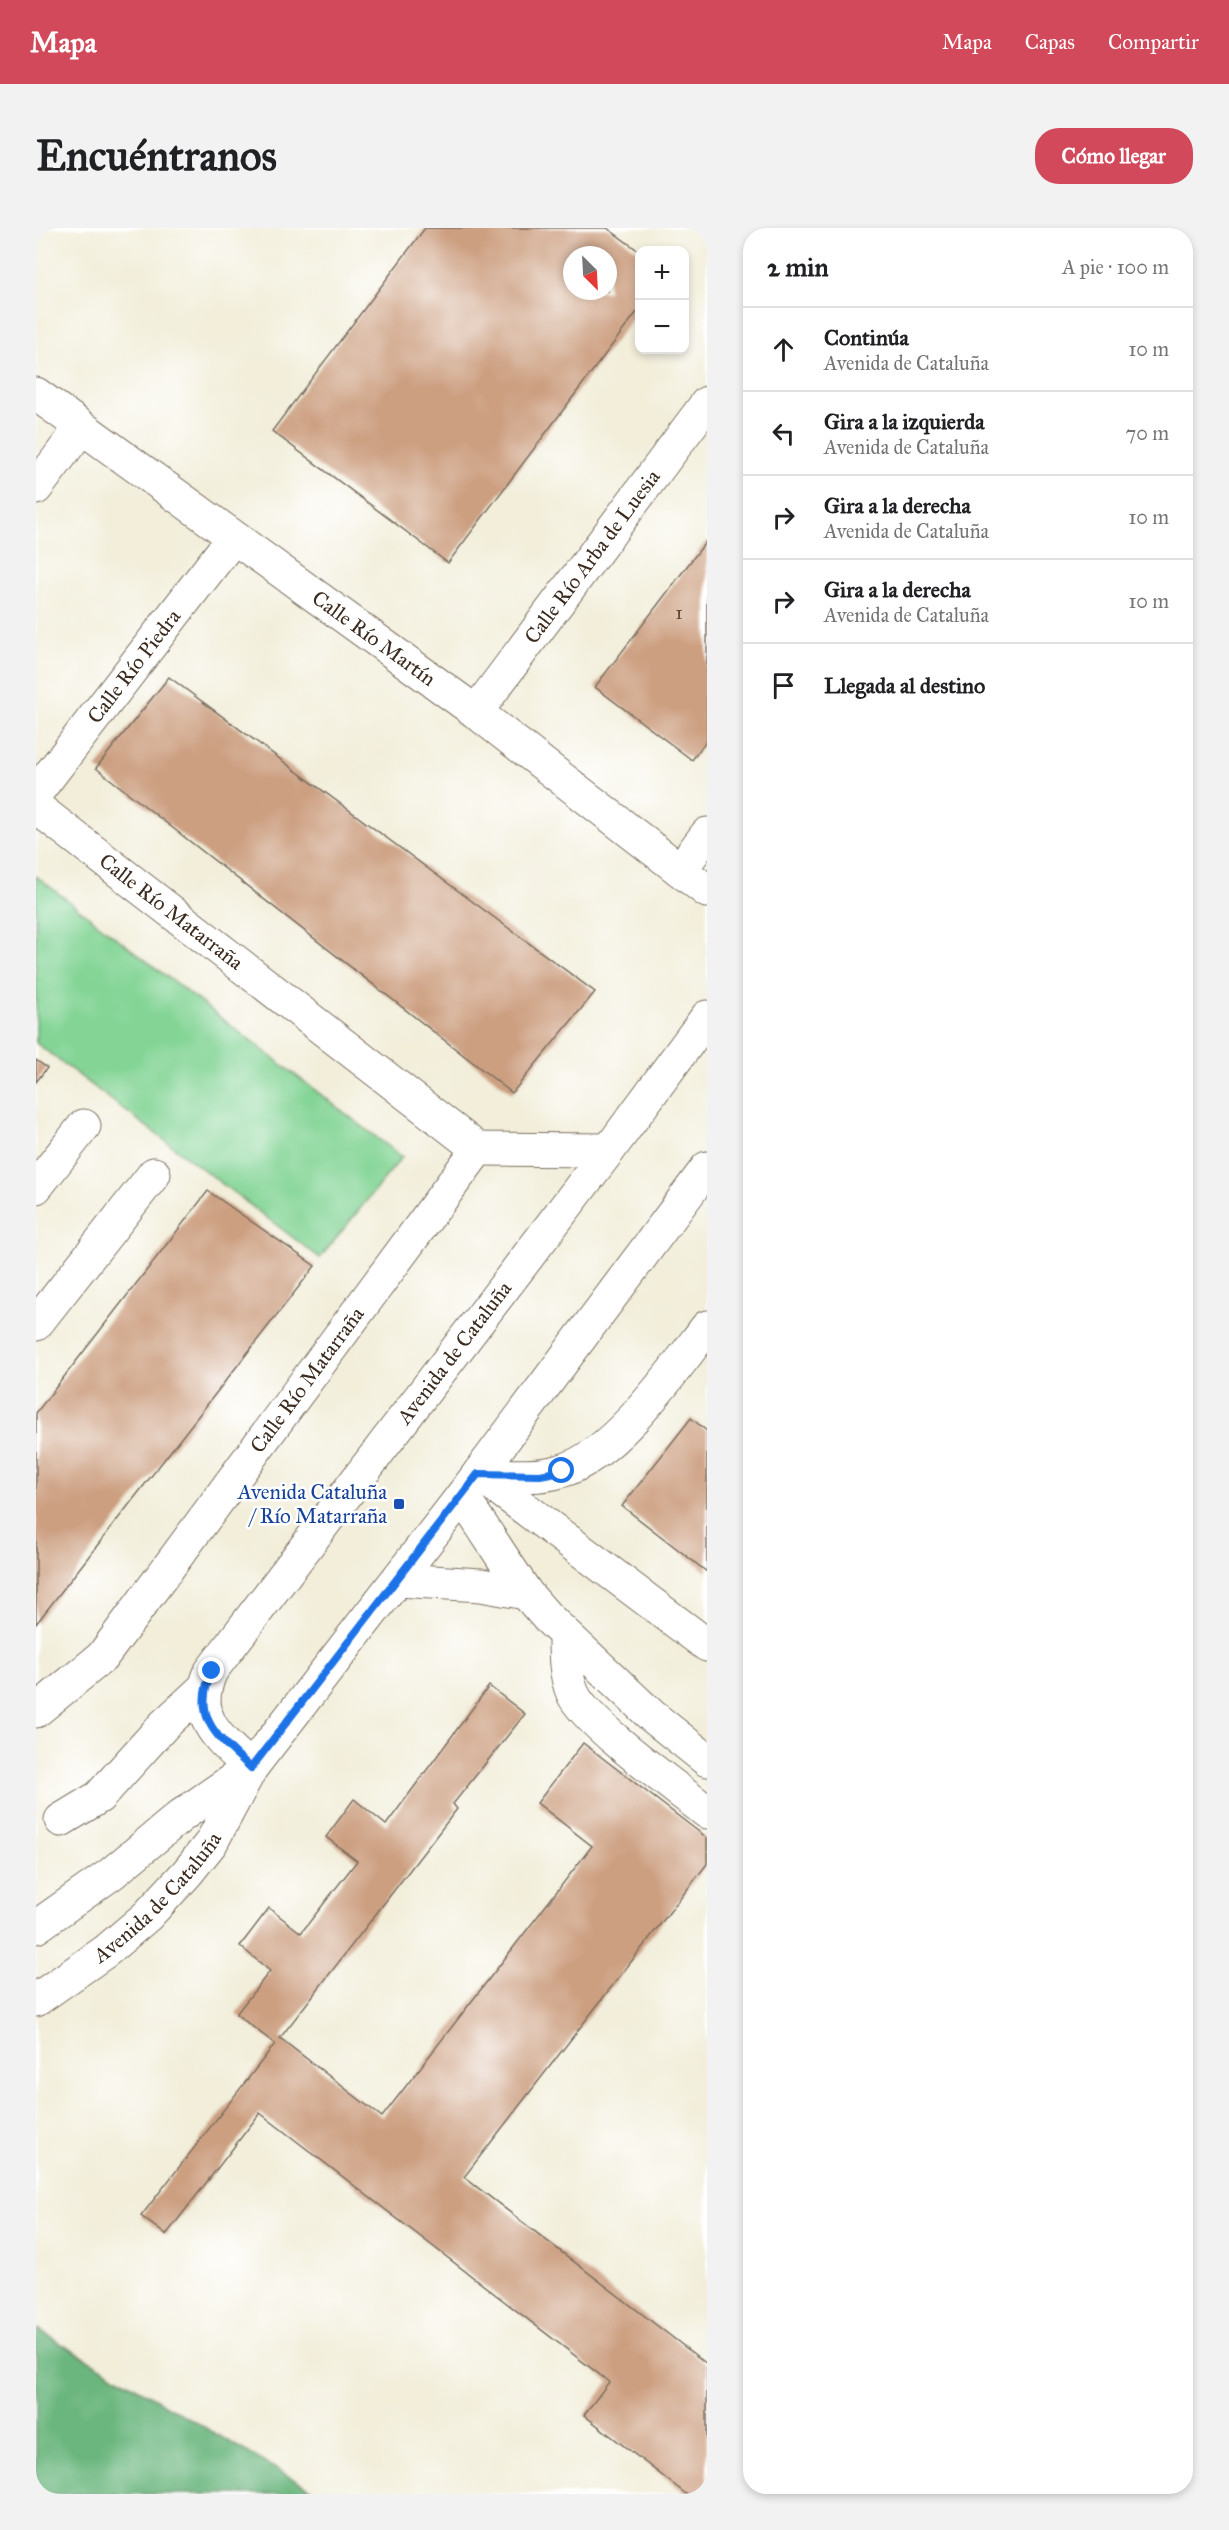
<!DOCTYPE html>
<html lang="es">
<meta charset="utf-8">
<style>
:root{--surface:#fff;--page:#f2f2f2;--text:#202124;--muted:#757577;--line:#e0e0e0;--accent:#d1495b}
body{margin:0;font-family:"IM FELL Great Primer",serif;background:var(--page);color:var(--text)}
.controls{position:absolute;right:18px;top:18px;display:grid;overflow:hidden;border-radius:12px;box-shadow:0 3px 9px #0003}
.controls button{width:54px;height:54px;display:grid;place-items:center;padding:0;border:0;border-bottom:2px solid var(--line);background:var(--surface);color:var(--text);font:30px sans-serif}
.compass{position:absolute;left:527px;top:18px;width:54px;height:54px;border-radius:50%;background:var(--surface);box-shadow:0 3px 9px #0003;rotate:156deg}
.stop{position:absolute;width:18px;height:18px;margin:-14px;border:4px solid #1a73e8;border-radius:50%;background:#fff}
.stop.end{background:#1a73e8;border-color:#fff;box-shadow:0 2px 6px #0008}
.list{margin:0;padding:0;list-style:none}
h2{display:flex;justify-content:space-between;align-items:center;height:78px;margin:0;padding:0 24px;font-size:26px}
h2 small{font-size:20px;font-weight:400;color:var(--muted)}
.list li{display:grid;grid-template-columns:39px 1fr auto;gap:18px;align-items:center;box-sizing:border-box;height:84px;padding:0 24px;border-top:2px solid var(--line)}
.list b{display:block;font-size:22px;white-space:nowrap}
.list p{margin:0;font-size:20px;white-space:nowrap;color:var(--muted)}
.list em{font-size:20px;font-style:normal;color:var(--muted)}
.icon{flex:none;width:33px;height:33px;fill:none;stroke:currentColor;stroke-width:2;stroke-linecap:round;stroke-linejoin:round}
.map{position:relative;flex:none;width:671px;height:2266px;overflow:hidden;border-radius:24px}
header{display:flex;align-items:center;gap:36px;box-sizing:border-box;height:84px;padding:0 30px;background:var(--accent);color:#fff}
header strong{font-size:28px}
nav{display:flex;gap:33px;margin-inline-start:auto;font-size:21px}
.intro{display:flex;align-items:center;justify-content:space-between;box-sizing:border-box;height:144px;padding:0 36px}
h1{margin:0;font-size:42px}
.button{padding:15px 27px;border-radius:24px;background:var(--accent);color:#fff;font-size:21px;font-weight:700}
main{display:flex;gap:36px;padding:0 36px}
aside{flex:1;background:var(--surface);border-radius:24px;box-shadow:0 3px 9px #0003}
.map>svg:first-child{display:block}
.green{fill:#83d495;stroke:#5f7f5a;stroke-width:1.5}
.forest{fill:#6ab67e;stroke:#52704e;stroke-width:1.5}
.building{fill:#cc9f80;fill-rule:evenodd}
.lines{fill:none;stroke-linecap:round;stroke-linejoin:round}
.minor-casing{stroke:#7b6f60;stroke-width:35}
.major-casing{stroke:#7b6f60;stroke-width:35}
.minor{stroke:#fff;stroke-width:33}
.major{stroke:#fff;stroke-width:33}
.route{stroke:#1a73e8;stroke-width:8}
.transit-dot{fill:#1a4fb4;stroke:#fff;stroke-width:2}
.labels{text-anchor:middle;stroke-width:5;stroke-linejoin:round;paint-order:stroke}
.number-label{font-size:18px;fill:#5f4736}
.street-label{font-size:21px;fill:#3b2a1e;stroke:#fff}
.transit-label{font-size:21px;fill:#164399;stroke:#fff;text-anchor:end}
</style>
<header>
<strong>Mapa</strong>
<nav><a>Mapa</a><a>Capas</a><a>Compartir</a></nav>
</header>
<div class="intro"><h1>Encuéntranos</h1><a class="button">Cómo llegar</a></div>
<main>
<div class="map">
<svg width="671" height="2266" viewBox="0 0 671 2266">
<rect width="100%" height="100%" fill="#fff"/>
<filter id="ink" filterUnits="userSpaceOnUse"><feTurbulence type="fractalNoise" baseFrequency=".0167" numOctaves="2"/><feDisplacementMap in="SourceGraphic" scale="12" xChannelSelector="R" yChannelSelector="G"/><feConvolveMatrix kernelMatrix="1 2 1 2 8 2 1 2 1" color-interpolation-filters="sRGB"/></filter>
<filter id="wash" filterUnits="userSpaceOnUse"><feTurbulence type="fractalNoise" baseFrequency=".008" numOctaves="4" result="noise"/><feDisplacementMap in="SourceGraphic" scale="24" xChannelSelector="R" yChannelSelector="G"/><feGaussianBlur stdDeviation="1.35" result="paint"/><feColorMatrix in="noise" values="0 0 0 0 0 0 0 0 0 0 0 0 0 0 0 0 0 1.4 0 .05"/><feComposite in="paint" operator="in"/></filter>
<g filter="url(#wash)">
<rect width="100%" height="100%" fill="#f2eeda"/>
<polygon class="green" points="0,648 366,929 284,1030 0,815"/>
<polygon class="forest" points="0,2101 283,2266 0,2266"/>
<g id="blocks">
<g class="building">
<path d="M389 0H571L604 24V80L412 335 236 203ZM536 27H572V63H536Z"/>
<polygon points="671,312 671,512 656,532 559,459"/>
<polygon points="133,449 559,764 476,865 60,540"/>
<polygon points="0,832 11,840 0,854"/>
<polygon points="172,963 279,1038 0,1396 0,1185"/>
<polygon points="655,1190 671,1203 671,1344 586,1278"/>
<polygon points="453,1458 489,1486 417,1576 421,1581 244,1810 346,1889 556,1618 501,1575 547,1515 671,1610 671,1636 428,1949 671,2136 671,2266 650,2266 548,2187 573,2154 224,1885 130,2007 105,1988 239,1816 200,1786 234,1743 204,1718 233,1680 265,1705 321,1633 290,1609 318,1571 350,1597"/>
</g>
</g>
</g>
<g filter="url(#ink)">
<use href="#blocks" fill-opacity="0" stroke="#7b6f60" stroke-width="1.5"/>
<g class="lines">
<defs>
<g id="minor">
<path id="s1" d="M0 166 440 484 671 663"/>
<polyline points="0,260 45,200"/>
<path id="s2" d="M440 484 671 175"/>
<path id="s3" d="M0 565 197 310"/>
<path id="s4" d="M0 579 442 921 573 922"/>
<polyline points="644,642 671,606"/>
<polyline points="0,959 48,898"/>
<polyline points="0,1096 118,946"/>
<path d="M443 1246C469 1247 499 1251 525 1243 578 1228 638 1142 671 1099"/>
<polyline points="443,1246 671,1417"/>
<polyline points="426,1268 490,1365 511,1389 616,1488 671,1532"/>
<polyline points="362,1352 445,1357 490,1365"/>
<path d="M529 1407C529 1426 529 1448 537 1466 551 1496 641 1560 671 1584"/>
<path id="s5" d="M0 1483 66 1429 442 921"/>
<path id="s6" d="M215 1540C183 1510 154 1490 175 1443L573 922 671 789"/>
<polyline points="25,1592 63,1569 128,1497 168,1460"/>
</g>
<g id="major">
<polyline points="0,1699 75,1646 146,1587 211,1542"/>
<path id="s7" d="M0 1772 70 1723 111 1688 151 1645 175 1615 215 1540 426 1268 671 940"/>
</g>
</defs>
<use href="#minor" class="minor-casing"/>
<use href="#major" class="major-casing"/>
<use href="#minor" class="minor"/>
<use href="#major" class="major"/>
</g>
</g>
<g class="lines" filter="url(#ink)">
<path class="route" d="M176 1443C154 1490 183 1510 215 1540L442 1246 504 1247 526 1243"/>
</g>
<rect class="transit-dot" x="357" y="1270" width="12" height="12" rx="3"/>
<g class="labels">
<g class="number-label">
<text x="643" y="391">1</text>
</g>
<g class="street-label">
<text dy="7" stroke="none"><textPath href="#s2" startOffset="194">Calle Río Arba de Luesia</textPath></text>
<text dy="7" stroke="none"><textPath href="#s1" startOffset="417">Calle Río Martín</textPath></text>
<text dy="7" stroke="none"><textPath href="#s3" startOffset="160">Calle Río Piedra</textPath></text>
<text dy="7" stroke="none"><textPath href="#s4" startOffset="171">Calle Río Matarraña</textPath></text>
<text dy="7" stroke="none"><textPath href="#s6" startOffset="516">Avenida de Cataluña</textPath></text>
<text dy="7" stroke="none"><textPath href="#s5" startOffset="430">Calle Río Matarraña</textPath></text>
<text dy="7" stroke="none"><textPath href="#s7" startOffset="160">Avenida de Cataluña</textPath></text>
</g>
<g class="transit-label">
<text x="351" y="1271">Avenida Cataluña<tspan x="351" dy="24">/ Río Matarraña</tspan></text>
</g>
</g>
</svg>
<div class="controls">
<button>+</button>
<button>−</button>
</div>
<svg class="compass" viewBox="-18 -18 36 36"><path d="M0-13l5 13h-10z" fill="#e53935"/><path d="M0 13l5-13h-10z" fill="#757577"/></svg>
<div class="stop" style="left:526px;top:1243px"></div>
<div class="stop end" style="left:176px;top:1443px"></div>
</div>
<aside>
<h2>2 min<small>A pie · 100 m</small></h2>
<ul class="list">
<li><svg class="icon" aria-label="ahead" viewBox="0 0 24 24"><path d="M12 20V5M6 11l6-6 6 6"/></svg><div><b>Continúa</b><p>Avenida de Cataluña</p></div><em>10 m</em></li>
<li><svg class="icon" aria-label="left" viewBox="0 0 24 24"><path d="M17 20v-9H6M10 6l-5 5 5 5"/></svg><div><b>Gira a la izquierda</b><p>Avenida de Cataluña</p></div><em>70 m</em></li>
<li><svg class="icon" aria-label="right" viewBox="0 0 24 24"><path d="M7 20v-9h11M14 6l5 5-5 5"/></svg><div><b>Gira a la derecha</b><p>Avenida de Cataluña</p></div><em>10 m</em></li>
<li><svg class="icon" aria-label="right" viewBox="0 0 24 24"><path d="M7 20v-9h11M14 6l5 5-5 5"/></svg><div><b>Gira a la derecha</b><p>Avenida de Cataluña</p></div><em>10 m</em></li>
<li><svg class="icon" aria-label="arrive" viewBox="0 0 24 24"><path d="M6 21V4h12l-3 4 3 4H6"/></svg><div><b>Llegada al destino</b></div></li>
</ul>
</aside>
</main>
